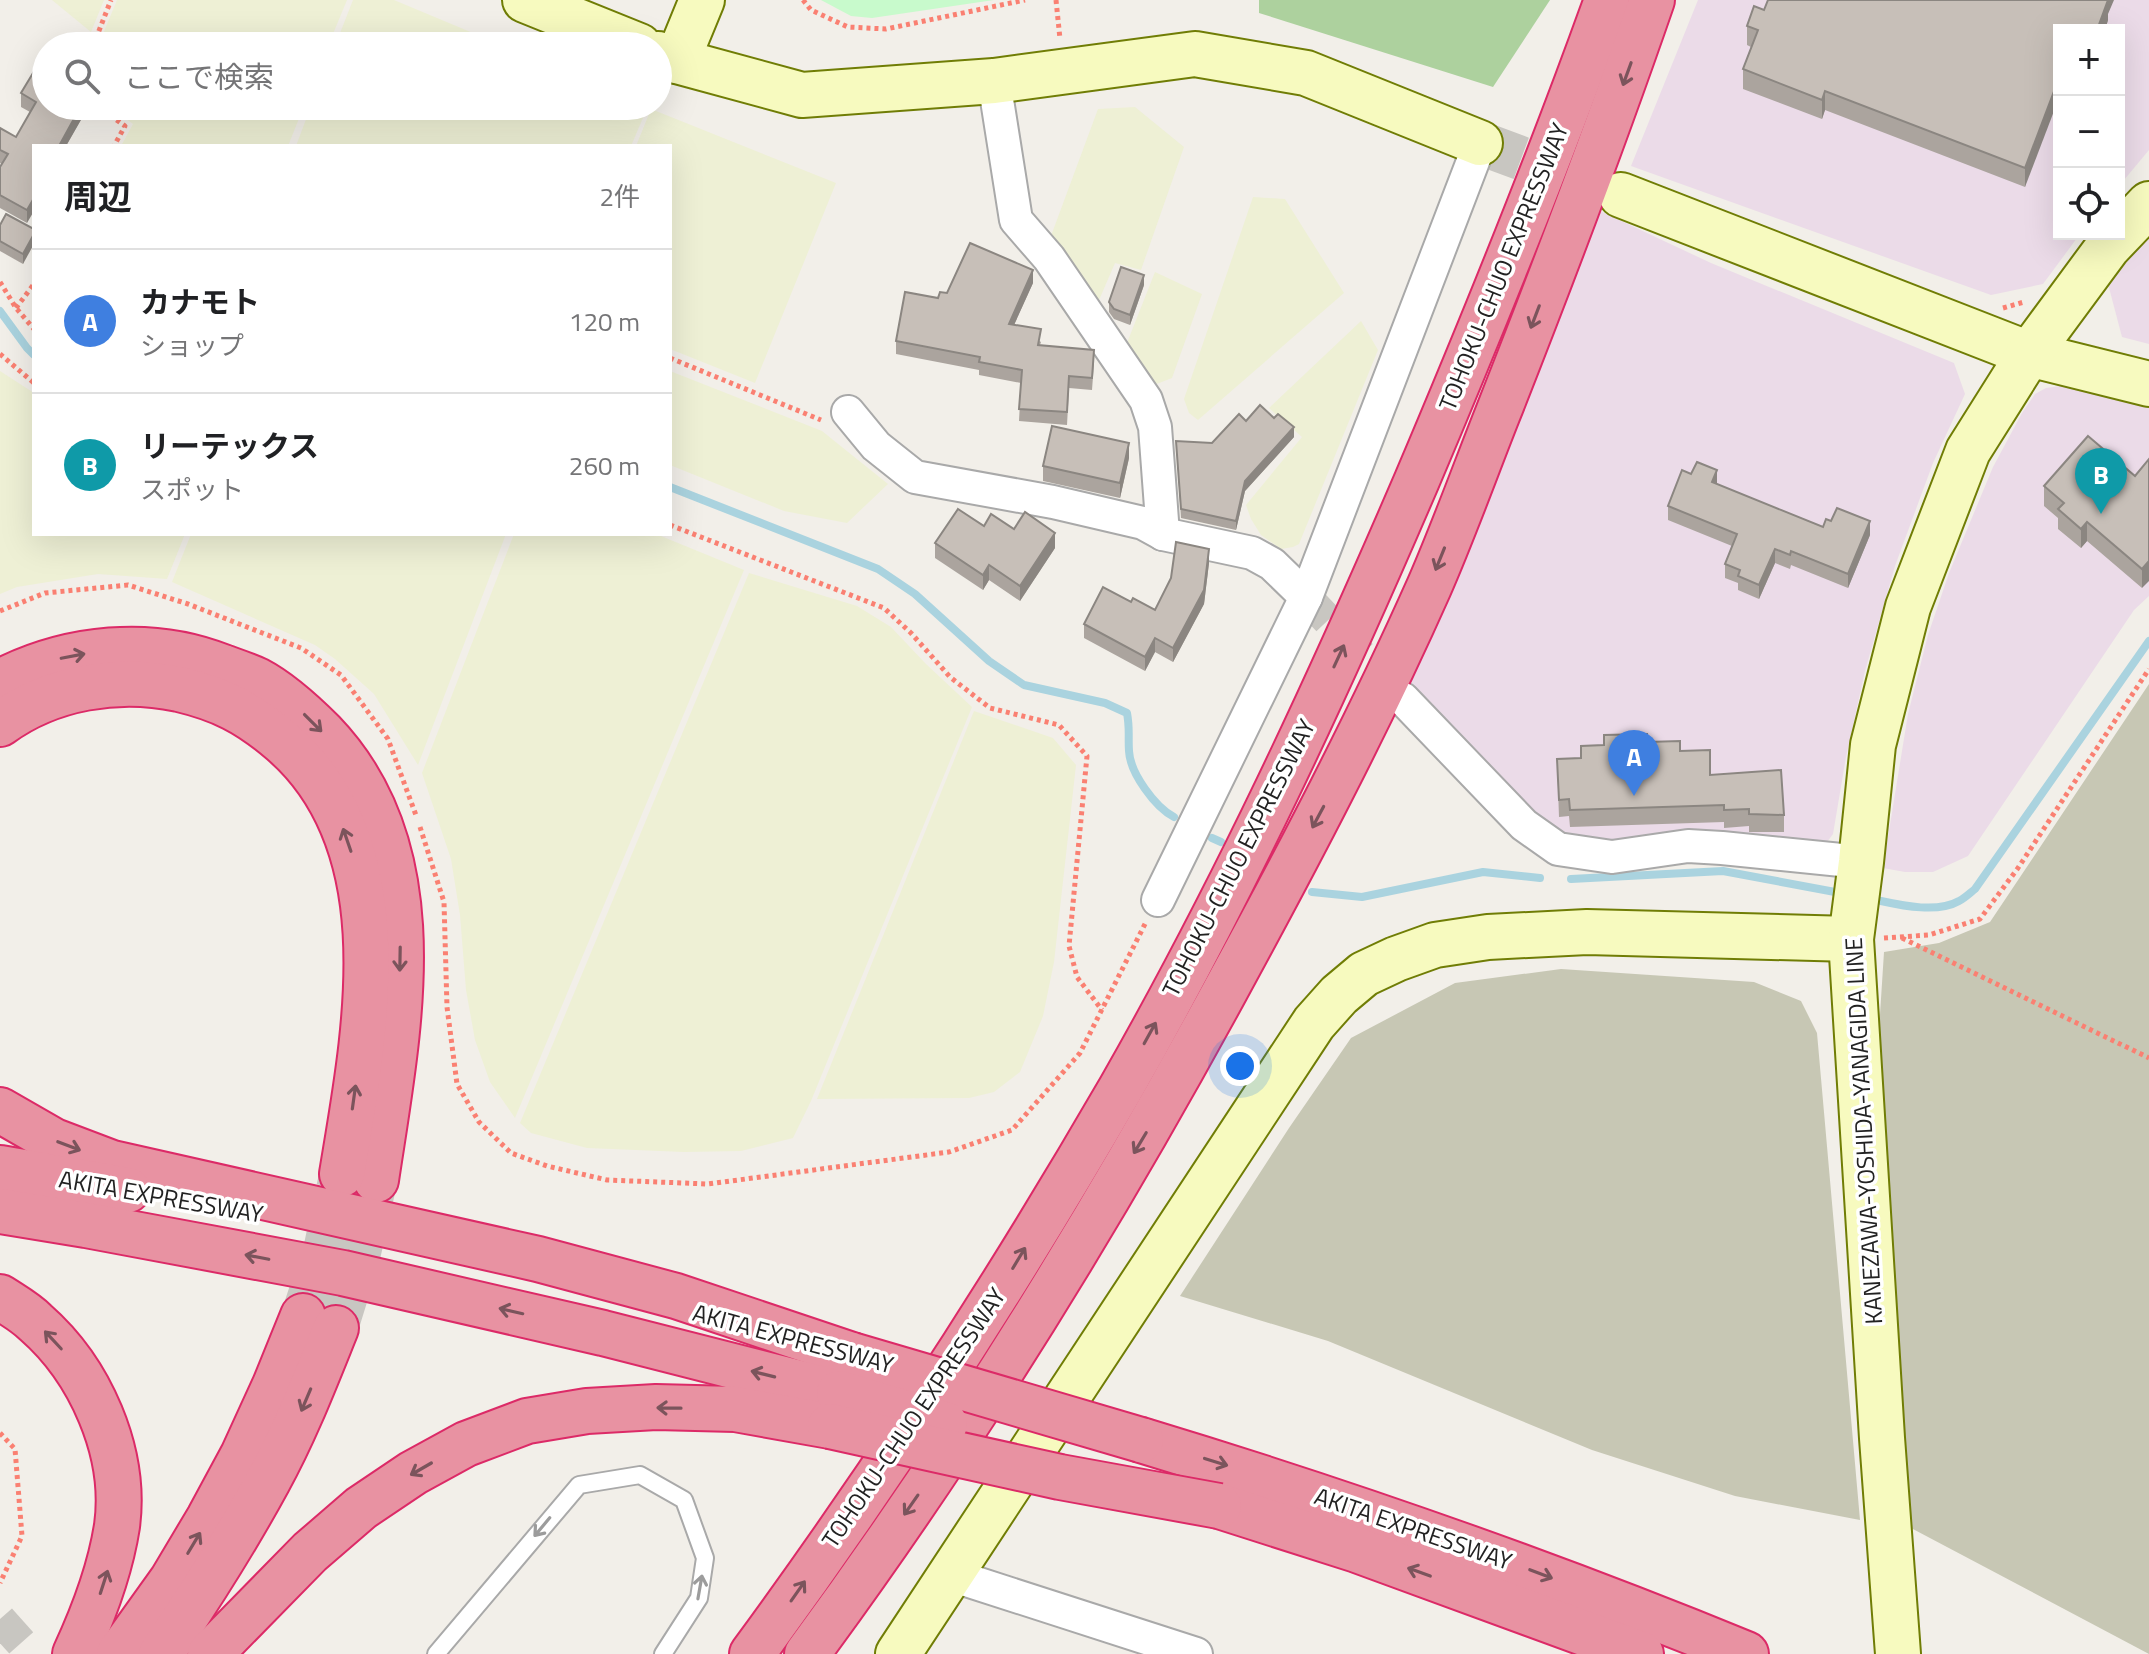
<!DOCTYPE html>
<html lang="ja">
<meta charset="utf-8">
<style>
:root{--surface:#fff;--page:#f6f6f6;--text:#202124;--muted:#757577;--line:#e0e0e0;--accent:#d40000}
body{margin:0;font-family:"Titillium Web","Noto Sans JP",sans-serif;background:var(--page);color:var(--text)}
.controls{position:absolute;right:24px;top:24px;display:grid;overflow:hidden;border-radius:0px;box-shadow:0 8px 32px #0002}
.controls button{width:72px;height:72px;display:grid;place-items:center;padding:0;border:0;border-bottom:2px solid var(--line);background:var(--surface);color:var(--text);font:40px sans-serif}
.you{position:absolute;left:1240px;top:1066px;width:28px;height:28px;margin:-20px;border:6px solid #fff;border-radius:50%;background:#1a73e8;box-shadow:0 0 0 12px #1a73e833}
.badge{display:grid;place-items:center;width:52px;height:52px;border-radius:50%;background:var(--accent);color:#fff;font-size:26px;font-weight:700}
.pin{position:absolute;translate:-50% -66px;filter:drop-shadow(0 2px 4px #0008)}
.pin::after{content:'';position:absolute;top:42px;width:28px;height:24px;background:inherit;clip-path:polygon(0 0,100% 0,50% 100%)}
.list{margin:0;padding:0;list-style:none}
h2{display:flex;justify-content:space-between;align-items:center;height:104px;margin:0;padding:0 32px;font-size:34px}
h2 small{font-size:26px;font-weight:400;color:var(--muted)}
.list li{display:grid;grid-template-columns:52px 1fr auto;gap:24px;align-items:center;box-sizing:border-box;height:144px;padding:0 32px;border-top:2px solid var(--line)}
.list b{display:block;font-size:30px;white-space:nowrap}
.list p{margin:0;font-size:26px;white-space:nowrap;color:var(--muted)}
.list em{font-size:26px;font-style:normal;color:var(--muted)}
.icon{flex:none;width:44px;height:44px;fill:none;stroke:currentColor;stroke-width:2;stroke-linecap:round;stroke-linejoin:round}
.map{position:relative;flex:none;width:2149px;height:1654px;overflow:hidden}
.search{position:absolute;background:var(--surface);box-shadow:0 8px 32px #0002;left:32px;top:32px;width:640px;height:88px;display:flex;align-items:center;gap:20px;box-sizing:border-box;padding:0 28px;border-radius:44px;color:var(--muted);font-size:30px}
.panel{position:absolute;background:var(--surface);box-shadow:0 8px 32px #0002;left:32px;top:144px;width:640px;height:392px;border-radius:0px}
.map>svg:first-child{display:block}
.industrial{fill:#ebdbe8}
.construction{fill:#c7c7b4}
.farmland{fill:#eef0d5}
.forest{fill:#add19e}
.park{fill:#c8facc}
.lines{fill:none;stroke-linecap:round;stroke-linejoin:round}
.stream{stroke:#aad3df;stroke-width:8}
.street-tunnel{stroke:#c8c6c1;stroke-width:32;stroke-dasharray:32 16;stroke-linecap:butt}
.secondary-tunnel{stroke:#c8c6c1;stroke-width:44;stroke-dasharray:44 22;stroke-linecap:butt}
.highway-tunnel{stroke:#c8c6c1;stroke-width:44;stroke-dasharray:44 22;stroke-linecap:butt}
.lane-casing{stroke:#a9a9a9;stroke-width:20}
.street-casing{stroke:#a9a9a9;stroke-width:36}
.secondary-casing{stroke:#707d05;stroke-width:48}
.highway-casing{stroke:#dc2a67;stroke-width:48}
.path{stroke:#fa8072;stroke-width:5;stroke-dasharray:4 4;stroke-linecap:butt}
.lane{stroke:#fff;stroke-width:16}
.street{stroke:#fff;stroke-width:32}
.secondary{stroke:#f7fabf;stroke-width:44}
.highway{stroke:#e892a2;stroke-width:44}
.highway-bridge-casing{stroke:#dc2a67;stroke-width:48;stroke-linecap:butt}
.highway-bridge{stroke:#e892a2;stroke-width:44}
.wall{fill:#aba49e}
.shaded-wall{fill:#8b8681}
.building{fill:#c7bfb8;stroke:#8b8681;stroke-width:2}
.oneway{stroke:#7b545c}
.oneway2{stroke:#9c9c9c}
.labels{text-anchor:middle;stroke-width:7;stroke-linejoin:round;paint-order:stroke}
.street-label{font-size:24px;fill:#222;stroke:#fff}
</style>
<div class="map">
<svg width="2149" height="1654" viewBox="0 0 2149 1654">
<rect width="100%" height="100%" fill="#f2efe9"/>
<g class="industrial">
<polygon points="1698,0 2149,0 2149,150 2119,186 2119,30 2059,30 2059,234 2080,234 2043,284 1991,295 1631,166"/>
<polygon points="1600,211 1711,263 1954,363 1965,394 1933,463 1895,566 1865,671 1846,757 1833,834 1821,850 1615,850 1542,832 1404,693 1451,588 1505,458"/>
<polygon points="2149,234 2149,344 2122,337 2107,280"/>
<polygon points="2068,385 2149,405 2149,596 2134,610 1968,856 1933,872 1905,872 1883,868 1908,714 1928,635 1949,573 1993,467 2022,413 2035,394 2046,388"/>
</g>
<g class="construction">
<polygon points="2149,684 2149,1654 1911,1528 1886,1193 1879,1030 1884,952 1939,943 1990,922"/>
<polygon points="1561,969 1754,982 1801,1001 1817,1033 1860,1520 1735,1496 1592,1450 1328,1341 1180,1296 1289,1128 1351,1038 1455,983"/>
</g>
<g class="farmland">
<polygon points="52,0 104,0 91,32"/>
<polygon points="117,0 347,0 328,46 98,46"/>
<polygon points="353,0 394,0 504,46 335,46"/>
<polygon points="108,106 304,106 288,146 121,146 133,124"/>
<polygon points="311,106 648,106 631,146 296,146"/>
<polygon points="1135,107 1184,147 1141,270 1115,263 1096,307 1048,244 1098,109"/>
<polygon points="651,109 836,183 755,383 670,349 670,146 636,146"/>
<polygon points="1253,197 1285,199 1344,293 1198,420 1189,413 1184,399"/>
<polygon points="1155,272 1202,294 1172,378 1149,387 1125,348"/>
<polygon points="1361,321 1378,350 1299,544 1293,547 1281,549 1261,535 1251,519 1246,505 1302,437 1269,408"/>
<polygon points="0,371 34,393 34,534 185,534 167,579 98,574 17,587 0,594"/>
<polygon points="670,371 822,431 888,484 847,523 784,511 670,465"/>
<polygon points="191,534 506,534 418,765 374,694 335,659 315,645 172,582"/>
<polygon points="514,534 656,534 744,570 515,1118 490,1082 475,1040 466,990 460,915 451,859 422,773"/>
<polygon points="749,573 857,606 891,627 926,664 972,707 811,1101 793,1138 741,1151 684,1152 587,1148 531,1133 520,1123"/>
<polygon points="974,711 1053,738 1076,765 1054,962 1043,1016 1020,1072 994,1092 969,1098 817,1099"/>
</g>
<polygon class="forest" points="1259,0 1550,0 1493,87 1259,13"/>
<polygon class="park" points="821,0 994,0 872,18 851,16"/>
<g class="lines">
<g class="stream">
<polyline points="0,311 27,348 34,355"/>
<path d="M670 487 878 569 915 594 989 661 1024 685 1105 703 1127 713C1130 729 1128 736 1129 751 1130 773 1155 807 1174 817"/>
<polyline points="1212,838 1221,842"/>
<polyline points="1571,879 1723,871 1835,892"/>
<polyline points="1312,892 1362,897 1483,872 1540,878"/>
<path d="M1881 901C1904 906 1938 913 1959 901 1965 898 1970 893 1975 889L2149 641"/>
</g>
<g class="street-tunnel">
<polyline points="1306,597 1400,696"/>
<polyline points="0,1619 31,1654"/>
</g>
<polyline class="secondary-tunnel" points="1480,143 1580,180"/>
<g class="highway-tunnel">
<polyline points="303,1316 326,1246 341,1176"/>
<polyline points="336,1328 358,1257 375,1182"/>
</g>
<defs>
<polyline id="lane" points="436,1654 579,1485 640,1475 684,1500 705,1558 699,1598 663,1654"/>
<g id="street">
<polyline points="994,81 1016,220 1049,258 1146,400 1155,427 1163,534"/>
<polyline points="848,412 876,446 915,477 1053,502 1143,523 1163,534 1252,553 1272,564 1306,597"/>
<polyline points="1403,699 1524,825 1558,849 1612,857 1688,846 1722,848 1861,862"/>
<polyline points="1158,900 1306,597 1480,143"/>
<polyline points="951,1575 1196,1654"/>
</g>
<g id="secondary">
<polyline points="525,0 639,46"/>
<polyline points="658,54 677,61 802,95 994,81 1195,54 1306,73 1480,143"/>
<polyline points="677,61 702,0"/>
<polyline points="1621,195 2029,354 2149,384"/>
<polyline points="898,1654 1314,1023 1339,995 1364,974 1396,959 1435,945 1488,937 1587,932 1851,939"/>
<polyline points="1898,1654 1882,1438 1851,939 1861,862 1873,745 1908,607 1968,451 2029,354 2108,247 2149,204"/>
</g>
<g id="highway">
<path d="M0 682C68 647 151 638 223 667 234 671 246 675 257 680 280 692 305 715 323 733 438 853 398 1032 376 1180"/>
<path d="M0 724C51 687 118 676 179 689 221 699 247 712 280 740 404 844 365 1035 342 1174"/>
<polyline points="0,1110 54,1141 112,1163 538,1259 676,1296 852,1355"/>
<polyline points="0,1168 128,1190"/>
<polyline points="0,1211 86,1225 343,1273 603,1333 839,1393"/>
<path d="M0 1297C12 1305 25 1312 35 1322 90 1370 127 1452 117 1526 110 1571 94 1613 75 1654"/>
<path d="M1141 1440C1346 1502 1548 1573 1746 1654"/>
<polyline points="1219,1506 1357,1550 1641,1654"/>
<polyline points="119,1654 172,1580 209,1518 243,1455 275,1385 303,1316"/>
<path d="M161 1654C199 1598 236 1540 268 1481 295 1432 315 1380 336 1328"/>
<polyline points="210,1654 310,1552 361,1508 413,1473 466,1444 527,1421 587,1411 656,1407 735,1409 830,1426"/>
<path d="M752 1654C885 1473 1008 1283 1121 1088 1233 892 1328 687 1417 480 1484 322 1549 162 1607 0"/>
<path d="M807 1654C963 1443 1101 1219 1226 989 1298 857 1368 724 1429 587 1454 530 1475 471 1498 413 1552 276 1604 139 1652 0"/>
</g>
</defs>
<use href="#lane" class="lane-casing"/>
<use href="#street" class="street-casing"/>
<use href="#secondary" class="secondary-casing"/>
<use href="#highway" class="highway-casing"/>
<g class="path">
<polyline points="803,0 811,10 848,27 886,29 1025,0"/>
<polyline points="1056,0 1060,39"/>
<polyline points="93,46 111,0"/>
<polyline points="97,106 125,126 114,146"/>
<polyline points="0,282 16,308 34,329"/>
<polyline points="16,308 34,284"/>
<polyline points="2003,308 2024,302"/>
<polyline points="0,354 34,383"/>
<polyline points="670,358 821,420"/>
<polyline points="670,525 884,608 911,633 950,677 990,708 1059,725 1087,756 1069,946 1077,977 1102,1010"/>
<polyline points="0,611 45,593 128,585 188,604 301,648 341,675 388,739 417,818"/>
<polyline points="420,827 444,902 447,1007 457,1084 479,1122 511,1153 547,1166 607,1180 708,1184 949,1152 1012,1130 1080,1053 1146,922"/>
<polyline points="1884,938 1929,935 1980,919 2018,868 2149,669"/>
<polyline points="1902,938 2149,1058"/>
<polyline points="0,1433 15,1449 22,1536 0,1583"/>
</g>
<use href="#lane" class="lane"/>
<use href="#street" class="street"/>
<use href="#secondary" class="secondary"/>
<use href="#highway" class="highway"/>
<defs>
<g id="highway-bridge">
<polyline points="852,1355 1141,1440"/>
<polyline points="839,1393 945,1424"/>
<polyline points="830,1426 1060,1477 1219,1506"/>
</g>
</defs>
<use href="#highway-bridge" class="highway-bridge-casing"/>
<use href="#highway-bridge" class="highway-bridge"/>
</g>
<g class="wall">
<polygon points="1764,10 2108,14 2108,20 2105,30 2059,30 2025,187 1825,110 1822,119 1743,89 1743,69 1751,47 1747,45 1747,26"/>
<polygon points="21,93 86,106 86,111 66,146 34,146 27,223 0,208 0,167 2,164 0,163 0,128 16,137 30,112 21,107"/>
<polygon points="0,225 34,229 23,264 0,251"/>
<polygon points="1033,283 1014,325 1041,342 1040,345 1094,363 1092,390 1069,388 1067,425 1019,421 1021,383 979,375 979,370 896,354 896,341 938,298 947,293"/>
<polygon points="1144,285 1130,325 1114,319 1109,312 1109,302"/>
<polygon points="1246,421 1294,437 1245,491 1236,530 1181,518 1176,441 1212,443"/>
<polygon points="1129,458 1120,498 1043,481 1043,466"/>
<polygon points="2149,459 2142,588 2087,541 2081,548 2058,529 2058,518 2044,506 2044,486 2135,476"/>
<polygon points="1717,484 1823,527 1870,535 1848,588 1791,565 1790,569 1775,563 1759,599 1738,590 1738,583 1725,578 1725,564 1732,546 1668,520 1668,506"/>
<polygon points="984,526 1014,529 1055,548 1020,601 989,580 983,590 935,558 935,543"/>
<polygon points="1209,563 1204,604 1173,662 1155,652 1145,671 1084,638 1084,624 1131,602 1155,610"/>
<polygon points="1647,742 1680,751 1710,775 1784,815 1784,832 1749,832 1749,826 1724,828 1724,822 1570,827 1569,816 1559,817 1557,759 1581,758"/>
</g>
<g class="shaded-wall">
<polygon points="2106,0 2114,0 2108,14 2108,20 2105,30 2097,30"/>
<polygon points="2059,78 2059,98 2025,187 2025,168"/>
<polygon points="1825,91 1825,110 1822,119 1822,100"/>
<polygon points="81,106 86,106 86,111 66,146 58,146"/>
<polygon points="34,198 34,211 27,223 27,210"/>
<polygon points="34,234 34,244 23,264 23,254"/>
<polygon points="1033,270 1033,283 1009,336 1009,324"/>
<polygon points="1144,275 1144,285 1130,325 1130,315"/>
<polygon points="1294,427 1294,437 1245,491 1236,530 1236,521 1245,481"/>
<polygon points="1129,443 1129,458 1120,498 1120,483"/>
<polygon points="1717,470 1717,484 1712,482"/>
<polygon points="1870,521 1870,535 1848,588 1848,574"/>
<polygon points="2087,522 2087,541 2081,548 2081,529"/>
<polygon points="1055,533 1055,548 1020,601 1020,586"/>
<polygon points="1209,549 1209,563 1204,604 1173,662 1173,648"/>
<polygon points="1775,549 1775,563 1759,599 1759,585"/>
<polygon points="2149,561 2149,581 2142,588 2142,569"/>
<polygon points="989,565 989,580 983,590 983,575"/>
<polygon points="1155,638 1155,652 1145,671 1145,657"/>
</g>
<g class="building">
<polygon points="1768,0 2108,0 2097,30 2059,30 2059,78 2025,168 1825,91 1822,100 1743,69 1758,30 1747,26 1754,6 1764,10"/>
<polygon points="36,68 46,74 46,106 81,106 59,146 34,146 34,198 27,210 0,195 0,167 8,154 0,150 0,128 16,137 36,102 21,93"/>
<polygon points="6,214 34,229 34,234 23,254 0,241 0,225"/>
<polygon points="970,243 1033,270 1009,324 1041,329 1038,345 1094,350 1092,378 1069,376 1067,412 1019,409 1022,370 979,362 980,357 896,341 905,292 938,298 940,292 947,293"/>
<polygon points="1121,267 1144,275 1130,315 1114,309 1109,302"/>
<polygon points="1260,405 1274,418 1278,414 1294,427 1245,481 1236,521 1181,509 1176,441 1212,443 1239,414 1246,421"/>
<polygon points="1052,426 1129,443 1120,483 1043,466"/>
<polygon points="2088,436 2135,476 2149,459 2149,561 2142,569 2087,522 2081,529 2058,509 2064,503 2044,486"/>
<polygon points="1697,462 1717,470 1712,482 1823,527 1826,519 1831,521 1837,508 1870,521 1848,574 1791,551 1790,555 1775,549 1759,585 1738,576 1740,570 1725,564 1737,534 1668,506 1682,470 1691,474"/>
<polygon points="958,509 984,526 991,514 1014,529 1025,512 1055,533 1020,586 989,565 983,575 935,543"/>
<polygon points="1176,542 1209,549 1204,590 1173,648 1155,638 1145,657 1084,624 1103,587 1131,602 1133,598 1155,610 1171,578"/>
<polygon points="1647,734 1647,742 1680,741 1680,751 1710,750 1710,775 1781,770 1784,815 1749,814 1749,809 1724,810 1724,805 1570,810 1569,799 1559,800 1557,759 1581,758 1581,746 1604,745 1604,735"/>
</g>
<defs><path id="oneway-shaft" d="M-6 0H5M1.5-3L5.5 0L1.5 3" fill="none" stroke-width="1.6" stroke-linecap="round" stroke-linejoin="round" transform="scale(2)"/></defs>
<g class="oneway">
<use href="#oneway-shaft" transform="translate(1627 74) rotate(110)"/>
<use href="#oneway-shaft" transform="translate(1535 317) rotate(111)"/>
<use href="#oneway-shaft" transform="translate(1440 559) rotate(112)"/>
<use href="#oneway-shaft" transform="translate(73 656) rotate(-11)"/>
<use href="#oneway-shaft" transform="translate(1339 656) rotate(-65)"/>
<use href="#oneway-shaft" transform="translate(313 723) rotate(45)"/>
<use href="#oneway-shaft" transform="translate(1318 817) rotate(118)"/>
<use href="#oneway-shaft" transform="translate(347 840) rotate(-109)"/>
<use href="#oneway-shaft" transform="translate(400 959) rotate(91)"/>
<use href="#oneway-shaft" transform="translate(1150 1033) rotate(-61)"/>
<use href="#oneway-shaft" transform="translate(354 1097) rotate(-82)"/>
<use href="#oneway-shaft" transform="translate(1140 1143) rotate(121)"/>
<use href="#oneway-shaft" transform="translate(69 1146) rotate(21)"/>
<use href="#oneway-shaft" transform="translate(257 1257) rotate(-169)"/>
<use href="#oneway-shaft" transform="translate(1019 1258) rotate(-59)"/>
<use href="#oneway-shaft" transform="translate(511 1311) rotate(-167)"/>
<use href="#oneway-shaft" transform="translate(53 1340) rotate(-133)"/>
<use href="#oneway-shaft" transform="translate(763 1374) rotate(-166)"/>
<use href="#oneway-shaft" transform="translate(306 1400) rotate(113)"/>
<use href="#oneway-shaft" transform="translate(669 1408) rotate(-179)"/>
<use href="#oneway-shaft" transform="translate(1216 1462) rotate(17)"/>
<use href="#oneway-shaft" transform="translate(421 1469) rotate(150)"/>
<use href="#oneway-shaft" transform="translate(911 1505) rotate(125)"/>
<use href="#oneway-shaft" transform="translate(194 1543) rotate(-59)"/>
<use href="#oneway-shaft" transform="translate(1419 1572) rotate(-160)"/>
<use href="#oneway-shaft" transform="translate(1541 1574) rotate(21)"/>
<use href="#oneway-shaft" transform="translate(104 1582) rotate(-72)"/>
<use href="#oneway-shaft" transform="translate(798 1591) rotate(-55)"/>
</g>
<g class="oneway2">
<use href="#oneway-shaft" transform="translate(542 1527) rotate(130)"/>
<use href="#oneway-shaft" transform="translate(700 1587) rotate(-80)"/>
</g>
<g class="labels">
<g class="street-label">
<text transform="translate(1504 267) rotate(-68)" y="8">TOHOKU-CHUO EXPRESSWAY</text>
<text transform="translate(1239 858) rotate(-63)" y="8">TOHOKU-CHUO EXPRESSWAY</text>
<text transform="translate(1864 1131) rotate(-93)" y="8">KANEZAWA-YOSHIDA-YANAGIDA LINE</text>
<text transform="translate(161 1197) rotate(10)" y="8">AKITA EXPRESSWAY</text>
<text transform="translate(793 1339) rotate(15)" y="8">AKITA EXPRESSWAY</text>
<text transform="translate(914 1418) rotate(-56)" y="8">TOHOKU-CHUO EXPRESSWAY</text>
<text transform="translate(1413 1529) rotate(19)" y="8">AKITA EXPRESSWAY</text>
</g>
</g>
</svg>
<div class="controls">
<button>+</button>
<button>−</button>
<button><svg class="icon" aria-label="locate" viewBox="0 0 24 24"><circle cx="12" cy="12" r="6"/><path d="M12 2v4M12 18v4M2 12h4M18 12h4"/></svg></button>
</div>
<div class="you"></div>
<div class="pin badge" style="left:1634px;top:796px;background:#3f7fe0">A</div>
<div class="pin badge" style="left:2101px;top:514px;background:#0f9aa8">B</div>
<div class="search"><svg class="icon" aria-label="search" viewBox="0 0 24 24"><circle cx="10" cy="10" r="6"/><path d="M15 15l6 6"/></svg>ここで検索</div>
<section class="panel">
<h2>周辺<small>2件</small></h2>
<ul class="list">
<li><span class="badge" style="background:#3f7fe0">A</span><div><b>カナモト</b><p>ショップ</p></div><em>120 m</em></li>
<li><span class="badge" style="background:#0f9aa8">B</span><div><b>リーテックス</b><p>スポット</p></div><em>260 m</em></li>
</ul>
</section>
</div>
